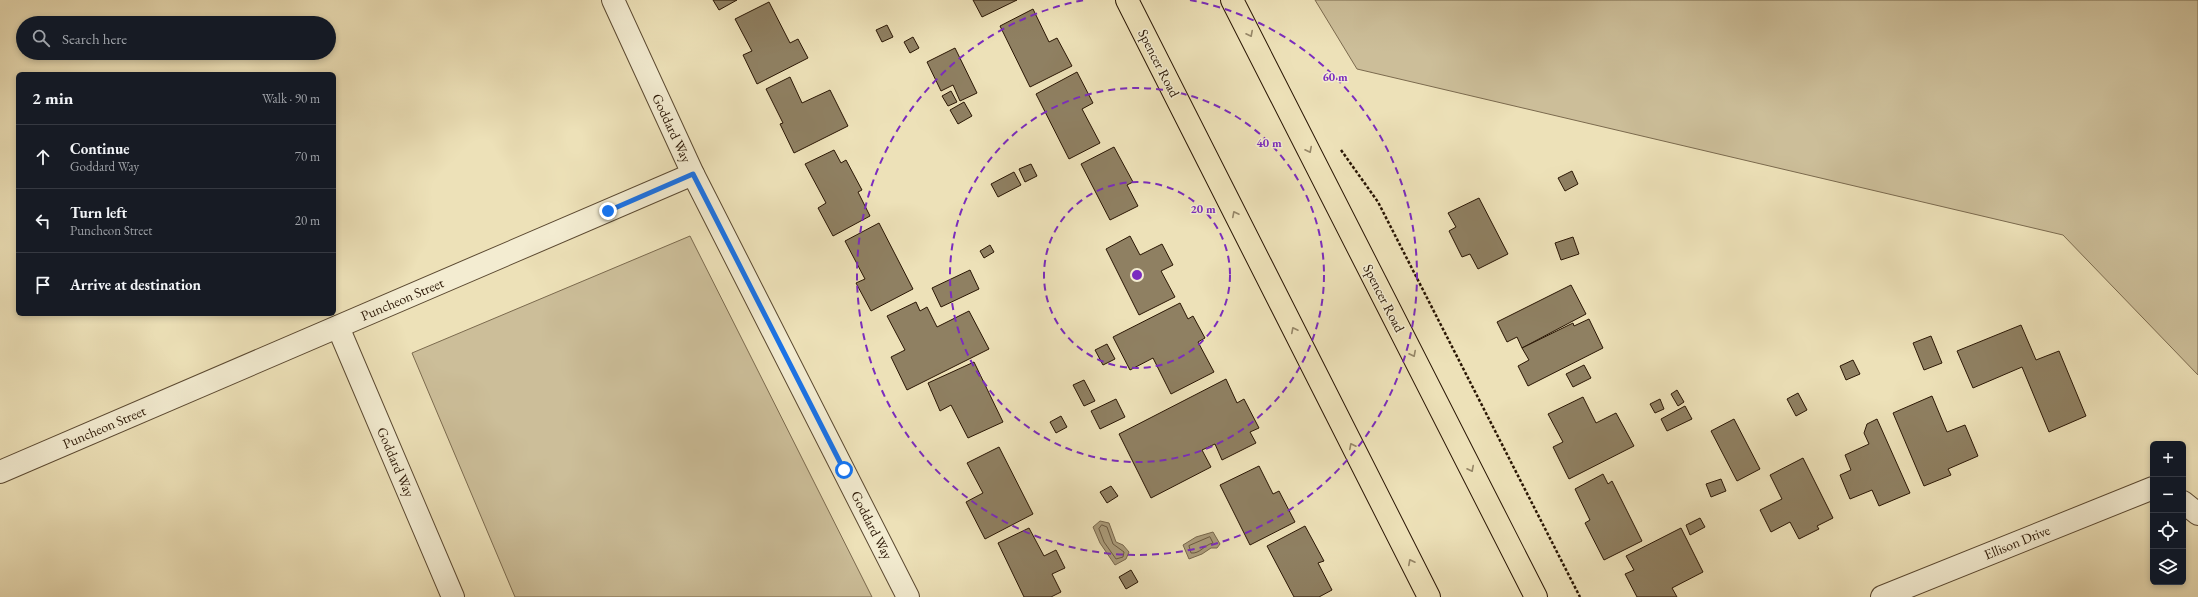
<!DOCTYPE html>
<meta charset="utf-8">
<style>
:root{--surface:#171b24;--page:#20242c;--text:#f1f3f6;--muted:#9ea1a6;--line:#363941}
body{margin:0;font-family:"EB Garamond",serif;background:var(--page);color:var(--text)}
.controls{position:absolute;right:12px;bottom:12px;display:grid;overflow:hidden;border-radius:6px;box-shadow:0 2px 6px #0003}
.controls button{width:36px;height:36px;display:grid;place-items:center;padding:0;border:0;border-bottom:1px solid var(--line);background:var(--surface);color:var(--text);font:20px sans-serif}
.stop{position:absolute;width:12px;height:12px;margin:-9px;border:3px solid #1a73e8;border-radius:50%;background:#fff}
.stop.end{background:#1a73e8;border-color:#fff;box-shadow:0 1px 4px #0008}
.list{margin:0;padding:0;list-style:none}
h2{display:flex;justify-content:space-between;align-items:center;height:52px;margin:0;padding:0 16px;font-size:17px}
h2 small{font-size:13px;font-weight:400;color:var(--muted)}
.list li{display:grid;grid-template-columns:26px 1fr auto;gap:12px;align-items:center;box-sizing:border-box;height:64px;padding:0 16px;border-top:1px solid var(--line)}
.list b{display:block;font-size:15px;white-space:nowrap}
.list p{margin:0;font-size:13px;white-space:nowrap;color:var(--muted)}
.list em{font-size:13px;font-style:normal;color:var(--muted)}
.icon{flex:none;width:22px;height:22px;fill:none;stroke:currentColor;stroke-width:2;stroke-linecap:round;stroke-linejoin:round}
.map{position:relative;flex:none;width:2198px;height:597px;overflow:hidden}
.search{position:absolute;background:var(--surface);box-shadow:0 2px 6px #0003;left:16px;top:16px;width:320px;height:44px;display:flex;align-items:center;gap:10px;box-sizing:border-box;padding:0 14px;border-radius:22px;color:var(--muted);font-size:15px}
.panel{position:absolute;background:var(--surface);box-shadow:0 2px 6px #0003;left:16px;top:72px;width:320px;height:244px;border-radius:6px}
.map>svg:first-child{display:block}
.green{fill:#ccbe99;stroke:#7b6a4e}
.water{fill:#ab9c7b;stroke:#77664b}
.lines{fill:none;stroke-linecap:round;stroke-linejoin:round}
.shore{stroke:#6a5940;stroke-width:1}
.building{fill:#8f8062;stroke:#2a1604}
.minor-casing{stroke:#5b4931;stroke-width:24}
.primary-casing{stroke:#2a1604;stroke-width:24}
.path{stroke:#2a1604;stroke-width:2.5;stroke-dasharray:3 2;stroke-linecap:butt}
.minor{stroke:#f3ecd1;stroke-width:22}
.primary{stroke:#ede1b8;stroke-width:22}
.oneway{stroke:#958667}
.route{stroke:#1a73e8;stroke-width:5}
.ring{fill:none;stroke:#7b2cbf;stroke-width:2;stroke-dasharray:7 5}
.labels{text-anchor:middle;stroke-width:3;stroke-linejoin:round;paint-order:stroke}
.street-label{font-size:14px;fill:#2a1604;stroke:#f3ecd1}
.centre{fill:#7b2cbf;stroke:#f3ecd1;stroke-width:2}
.ring-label{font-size:12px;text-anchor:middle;font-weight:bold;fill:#7b2cbf;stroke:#f3ecd1;stroke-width:3;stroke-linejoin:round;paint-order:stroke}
</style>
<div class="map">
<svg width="2198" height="597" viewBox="0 0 2198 597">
<rect width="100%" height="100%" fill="#ede1b8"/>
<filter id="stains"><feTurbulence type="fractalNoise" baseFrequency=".005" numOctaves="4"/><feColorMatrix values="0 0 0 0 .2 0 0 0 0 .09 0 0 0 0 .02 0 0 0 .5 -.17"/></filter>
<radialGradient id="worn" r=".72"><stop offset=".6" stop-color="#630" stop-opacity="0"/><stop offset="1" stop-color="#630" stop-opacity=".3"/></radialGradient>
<g class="green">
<polygon points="1315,0 2198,0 2198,375 2063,235 1357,69"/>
<polygon points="690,236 872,597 515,597 412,353"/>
</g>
<g class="water">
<polygon points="1100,521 1109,523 1116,542 1123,545 1129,552 1126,559 1115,565 1100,543 1093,527"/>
<polygon points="1213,532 1220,544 1217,548 1211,548 1202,554 1189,559 1183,545 1196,537"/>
</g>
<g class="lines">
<g class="shore">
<polygon points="1102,525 1107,527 1113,544 1124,552 1123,557 1116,559 1104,542 1099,529"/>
<path d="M1210 537 1213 543C1204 545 1200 554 1191 553L1189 546Z"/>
</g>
</g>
<g class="building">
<polygon points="713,0 737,0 719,10"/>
<polygon points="973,0 1017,0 982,17"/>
<polygon points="769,2 790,43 798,39 808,58 757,84 743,55 752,51 735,19"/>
<polygon points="1033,9 1049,42 1057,38 1072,66 1030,87 1000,26"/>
<polygon points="887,25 893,37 882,42 876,30"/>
<polygon points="913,37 919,48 910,53 904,42"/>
<polygon points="955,48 977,93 960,101 953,85 941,91 927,62"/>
<polygon points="1077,72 1093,103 1082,109 1100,143 1069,159 1036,94"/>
<polygon points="790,77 802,103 830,90 848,126 794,153 780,124 783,123 766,89"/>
<polygon points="951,91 957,102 948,106 942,96"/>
<polygon points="964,102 972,116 958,124 950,110"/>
<polygon points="1114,147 1133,182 1127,185 1138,206 1110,220 1081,164"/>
<polygon points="834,150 841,163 846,160 862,190 858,192 870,216 833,236 818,208 826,203 805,164"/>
<polygon points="1031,164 1037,176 1025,182 1019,169"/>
<polygon points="1572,171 1578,184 1565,191 1558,178"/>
<polygon points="1014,172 1021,185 998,197 991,184"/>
<polygon points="1479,198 1508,254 1478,269 1470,254 1462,257 1449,231 1456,227 1448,213"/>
<polygon points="879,223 913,289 871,311 856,283 865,279 845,241"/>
<polygon points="1130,236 1140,255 1162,244 1173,265 1161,271 1175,297 1139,315 1106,249"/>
<polygon points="1573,237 1579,254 1561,260 1555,243"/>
<polygon points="990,245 994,252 984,258 980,251"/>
<polygon points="970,270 979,289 941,307 932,288"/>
<polygon points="1571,285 1586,314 1522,348 1517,337 1507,342 1497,322"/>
<polygon points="916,302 920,311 927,307 937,327 969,311 989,349 907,390 891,357 905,350 887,316"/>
<polygon points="1180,303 1188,319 1193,316 1205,338 1198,342 1214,372 1171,394 1153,358 1130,370 1113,337"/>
<polygon points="1589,319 1603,348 1528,386 1518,366 1529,360 1522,348 1573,323 1574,326"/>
<polygon points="2021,325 2036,360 2059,351 2086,416 2049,432 2022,367 1973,388 1957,351"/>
<polygon points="1931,336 1942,363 1924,370 1913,343"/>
<polygon points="1107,344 1115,359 1103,365 1095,350"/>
<polygon points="1853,360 1860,374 1846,380 1840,366"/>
<polygon points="974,362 1003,422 968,438 951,405 940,411 928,383"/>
<polygon points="1584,365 1591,378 1573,387 1566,374"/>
<polygon points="1226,379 1237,403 1244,399 1259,428 1250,432 1256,443 1222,460 1215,444 1202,450 1211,467 1151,498 1119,434"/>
<polygon points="1084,380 1095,401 1084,406 1073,385"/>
<polygon points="1677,390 1684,402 1678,406 1671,394"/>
<polygon points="1798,393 1807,410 1796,416 1787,399"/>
<polygon points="1932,396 1947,432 1965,425 1978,456 1948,469 1951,475 1924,486 1893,413"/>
<polygon points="1583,397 1596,423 1616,413 1634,446 1569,479 1553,447 1563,442 1548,414"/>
<polygon points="1116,399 1125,417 1100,429 1091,411"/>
<polygon points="1660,399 1664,409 1655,413 1650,404"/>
<polygon points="1685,406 1692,419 1667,431 1661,419"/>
<polygon points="1061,416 1067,427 1056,433 1050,422"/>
<polygon points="1734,419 1760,469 1737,481 1711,431"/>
<polygon points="1877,419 1910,493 1879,506 1872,490 1850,499 1840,475 1851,470 1845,455 1869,444 1864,433 1867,424"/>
<polygon points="999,447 1033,514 985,539 966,502 983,493 967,463"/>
<polygon points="1803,458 1833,518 1817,526 1819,529 1799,539 1790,522 1771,532 1760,510 1782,499 1770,475"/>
<polygon points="1259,466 1273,494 1279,491 1295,522 1250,545 1220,485"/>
<polygon points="1603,474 1608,484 1612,481 1642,541 1604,560 1585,523 1590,520 1575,489"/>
<polygon points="1721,479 1726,491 1711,497 1706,484"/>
<polygon points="1111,486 1118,496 1107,503 1100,492"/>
<polygon points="1700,518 1705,527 1690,535 1686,525"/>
<polygon points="1305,526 1324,561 1318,563 1332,590 1319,597 1294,597 1267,546"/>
<polygon points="1029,528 1044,556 1056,550 1065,568 1052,574 1061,592 1051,597 1024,597 998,543"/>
<polygon points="1681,528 1703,572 1672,588 1677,597 1637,597 1625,574 1634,570 1626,556"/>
<polygon points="1131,570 1138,582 1126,589 1119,577"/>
</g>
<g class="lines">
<defs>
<g id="minor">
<polyline points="613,0 693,174 908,597"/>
<polyline points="338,327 453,597"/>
<polyline points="0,472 693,174"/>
<polyline points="2183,502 2198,514"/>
<polyline points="1882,597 2153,488"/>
</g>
<g id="primary">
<polyline points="1127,0 1429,597"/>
<polyline points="1232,0 1536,597"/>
</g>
</defs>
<use href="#minor" class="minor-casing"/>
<use href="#primary" class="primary-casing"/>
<polyline class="path" points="1341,150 1378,202 1580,597"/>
<use href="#minor" class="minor"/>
<use href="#primary" class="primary"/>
</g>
<defs><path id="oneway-chevron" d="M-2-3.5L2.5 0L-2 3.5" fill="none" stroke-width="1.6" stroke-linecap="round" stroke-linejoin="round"/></defs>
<g class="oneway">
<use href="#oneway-chevron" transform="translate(1250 34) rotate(63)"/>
<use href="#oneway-chevron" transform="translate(1309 150) rotate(63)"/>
<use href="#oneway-chevron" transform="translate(1235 214) rotate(-117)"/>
<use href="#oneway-chevron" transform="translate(1294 330) rotate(-117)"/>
<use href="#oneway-chevron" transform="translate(1413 354) rotate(63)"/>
<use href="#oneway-chevron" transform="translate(1352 446) rotate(-117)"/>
<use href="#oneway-chevron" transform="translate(1471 469) rotate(63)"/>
<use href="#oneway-chevron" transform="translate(1411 562) rotate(-117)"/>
</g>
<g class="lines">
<polyline class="route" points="608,211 693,174 844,470"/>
</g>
<g class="ring">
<circle cx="1137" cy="275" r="93"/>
<circle cx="1137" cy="275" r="187"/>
<path d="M1190 0A280 280 0 1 1 1084 0"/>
</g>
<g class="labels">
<g class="street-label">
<text transform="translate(1159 63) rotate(63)" y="5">Spencer Road</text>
<text transform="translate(672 128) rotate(65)" y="5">Goddard Way</text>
<text transform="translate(1384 298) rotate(63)" y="5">Spencer Road</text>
<text transform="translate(402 299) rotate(-23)" y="5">Puncheon Street</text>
<text transform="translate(104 427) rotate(-23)" y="5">Puncheon Street</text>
<text transform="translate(396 462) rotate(67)" y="5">Goddard Way</text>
<text transform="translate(872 525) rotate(63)" y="5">Goddard Way</text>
<text transform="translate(2017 542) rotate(-22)" y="5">Ellison Drive</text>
</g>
</g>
<circle cx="1137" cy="275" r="6" class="centre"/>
<g class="ring-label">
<text x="1335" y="81">60 m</text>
<text x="1269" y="147">40 m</text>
<text x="1203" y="213">20 m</text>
</g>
<rect width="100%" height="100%" filter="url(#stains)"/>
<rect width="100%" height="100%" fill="url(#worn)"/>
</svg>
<div class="controls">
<button>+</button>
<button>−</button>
<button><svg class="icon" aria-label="locate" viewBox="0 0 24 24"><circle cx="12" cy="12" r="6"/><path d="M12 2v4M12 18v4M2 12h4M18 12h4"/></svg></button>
<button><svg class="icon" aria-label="layers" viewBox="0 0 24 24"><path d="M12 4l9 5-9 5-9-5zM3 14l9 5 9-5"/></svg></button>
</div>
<div class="stop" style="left:844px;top:470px"></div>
<div class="stop end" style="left:608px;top:211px"></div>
<div class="search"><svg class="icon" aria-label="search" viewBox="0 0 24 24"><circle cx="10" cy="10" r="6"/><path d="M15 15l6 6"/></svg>Search here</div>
<section class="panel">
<h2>2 min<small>Walk · 90 m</small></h2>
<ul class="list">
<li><svg class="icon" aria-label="ahead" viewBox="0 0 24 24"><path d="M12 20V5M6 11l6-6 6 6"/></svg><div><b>Continue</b><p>Goddard Way</p></div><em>70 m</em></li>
<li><svg class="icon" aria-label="left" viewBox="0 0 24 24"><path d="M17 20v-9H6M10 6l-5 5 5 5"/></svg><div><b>Turn left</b><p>Puncheon Street</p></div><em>20 m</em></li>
<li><svg class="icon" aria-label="arrive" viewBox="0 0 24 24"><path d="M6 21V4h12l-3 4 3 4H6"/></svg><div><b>Arrive at destination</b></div></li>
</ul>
</section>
</div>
